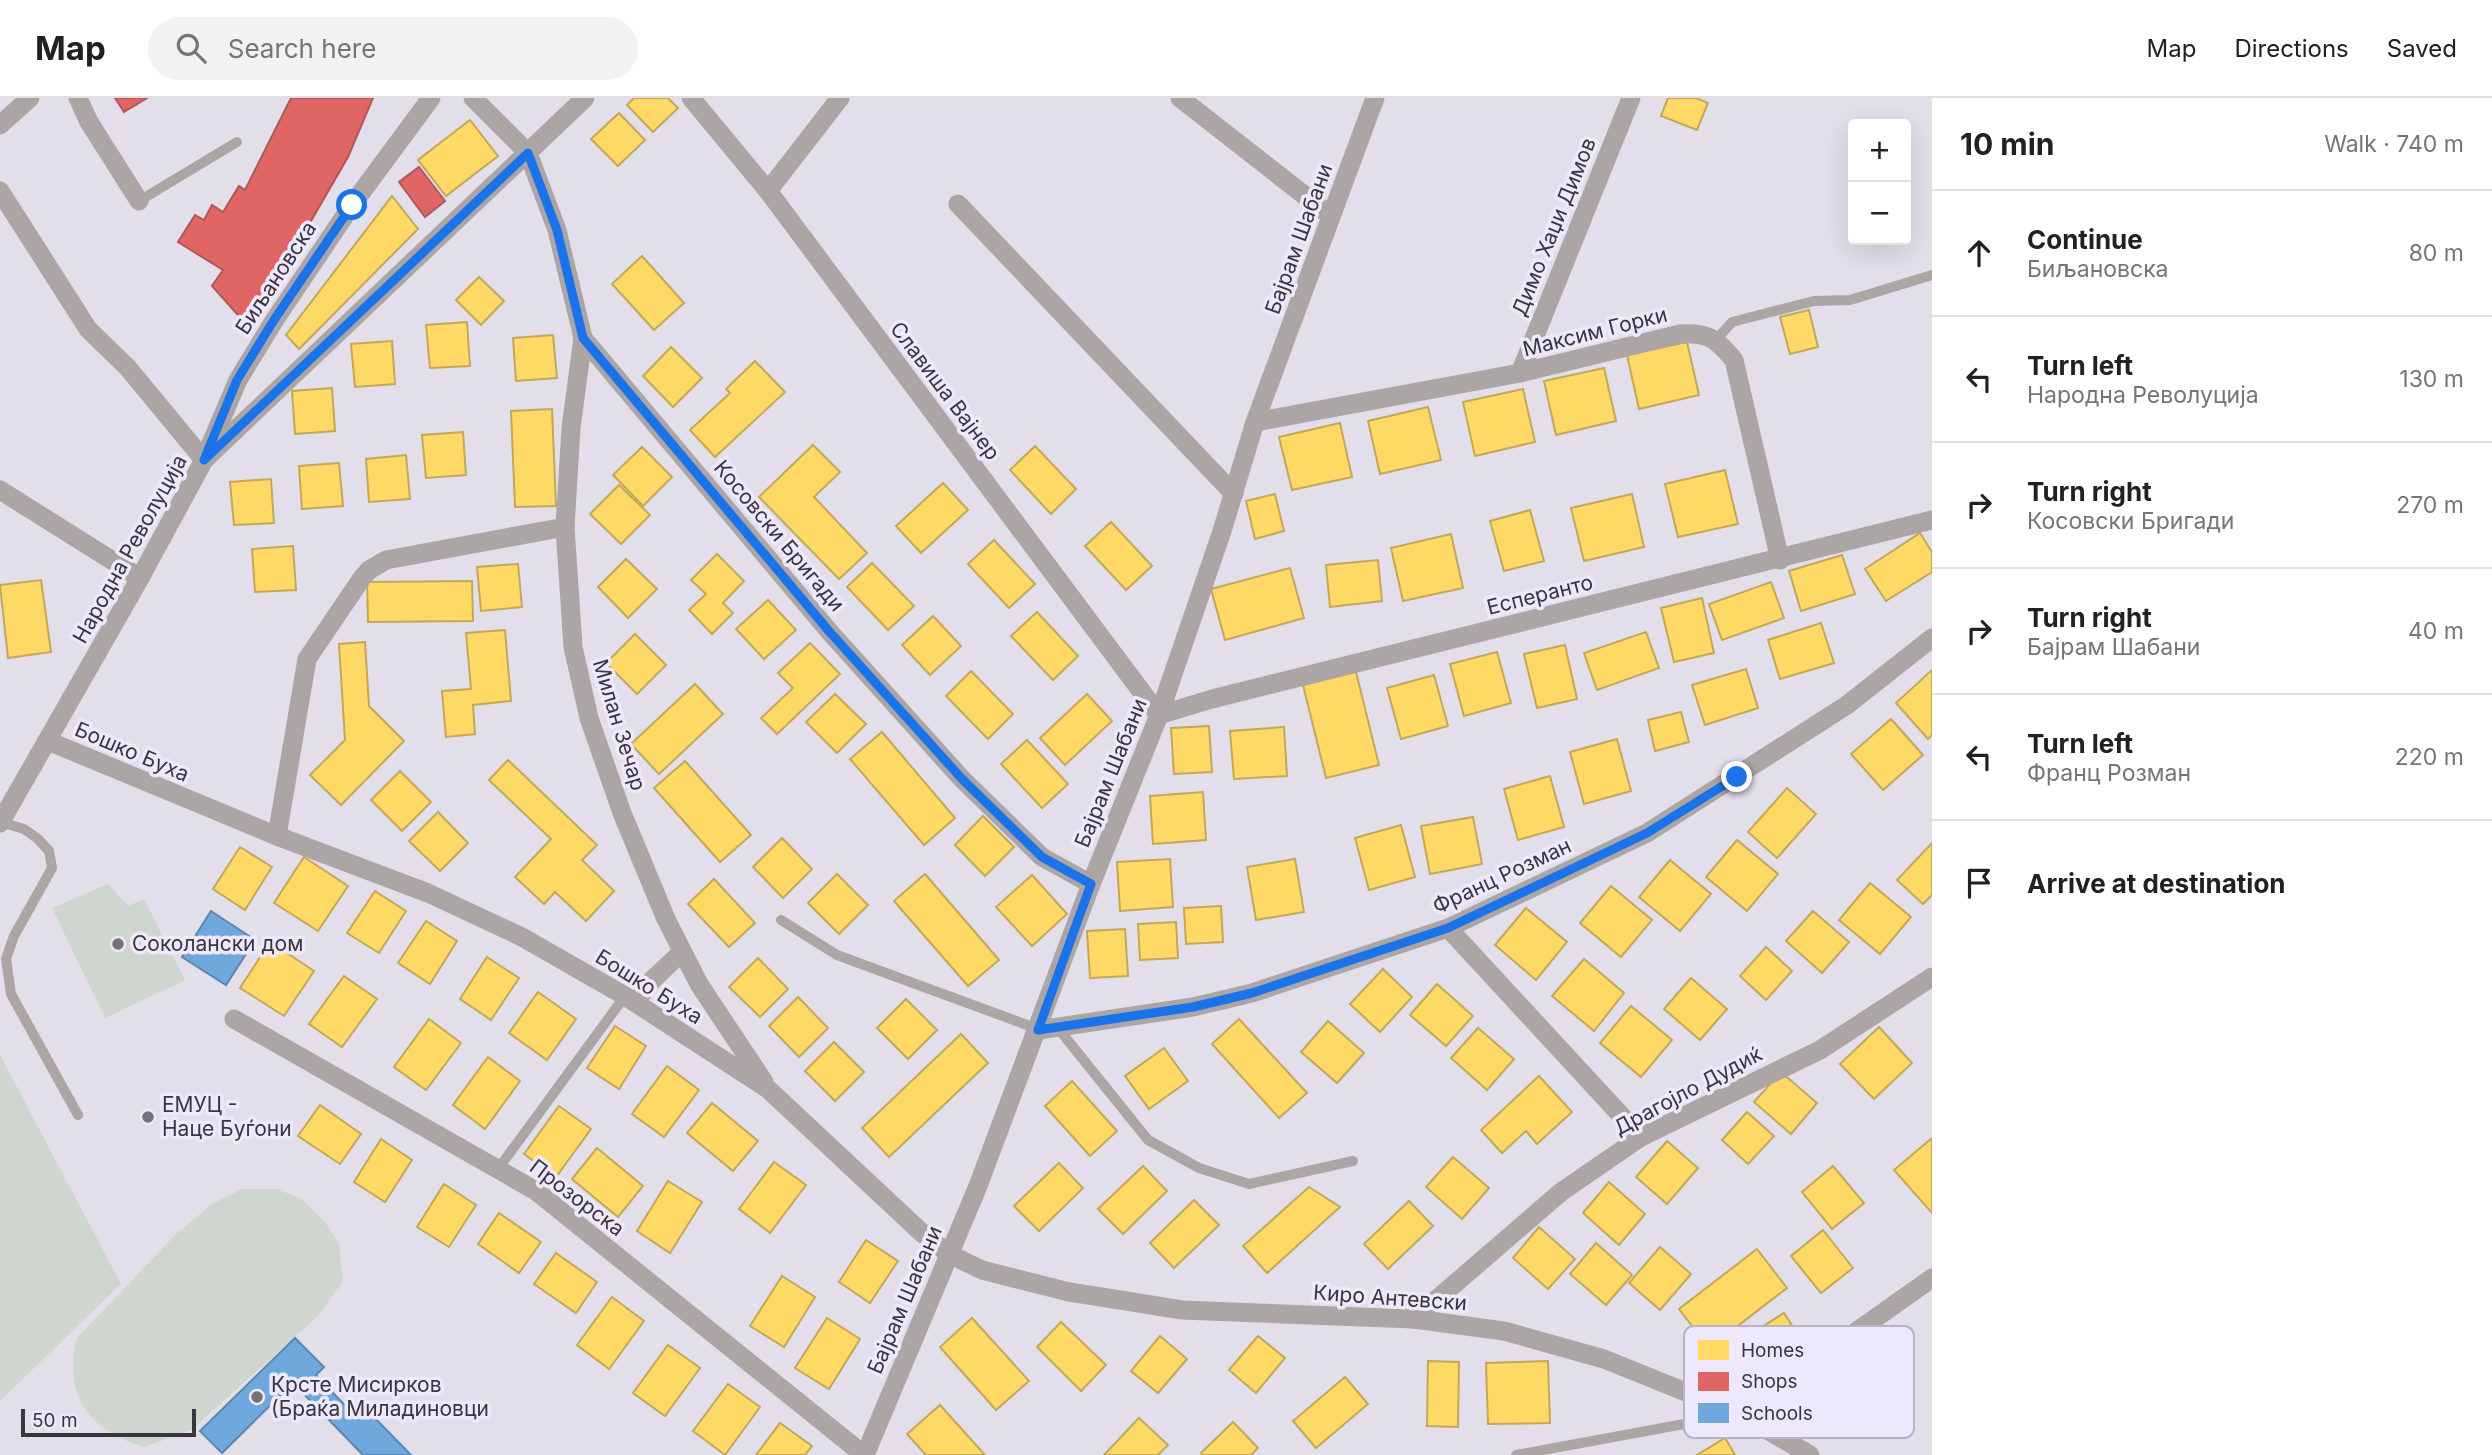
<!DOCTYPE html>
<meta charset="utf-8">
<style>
:root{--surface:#fff;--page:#f2f2f2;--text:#202124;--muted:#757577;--line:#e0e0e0}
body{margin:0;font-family:Inter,sans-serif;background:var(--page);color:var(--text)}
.controls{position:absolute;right:21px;top:21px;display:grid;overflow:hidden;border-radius:7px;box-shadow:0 7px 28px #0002}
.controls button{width:63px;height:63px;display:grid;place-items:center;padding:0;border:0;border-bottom:2px solid var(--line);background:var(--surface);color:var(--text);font:35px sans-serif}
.scale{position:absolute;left:21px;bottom:18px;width:175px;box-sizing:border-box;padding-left:7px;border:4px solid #38363e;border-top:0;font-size:19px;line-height:24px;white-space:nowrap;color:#38363e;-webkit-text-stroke:5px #ede8fc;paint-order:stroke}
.stop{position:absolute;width:21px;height:21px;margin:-16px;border:5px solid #1a73e8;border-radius:50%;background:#fff}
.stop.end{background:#1a73e8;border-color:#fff;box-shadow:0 2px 7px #0008}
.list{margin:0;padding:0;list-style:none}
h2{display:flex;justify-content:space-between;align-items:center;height:91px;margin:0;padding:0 28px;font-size:30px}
h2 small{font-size:23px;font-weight:400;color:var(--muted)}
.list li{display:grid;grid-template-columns:46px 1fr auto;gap:21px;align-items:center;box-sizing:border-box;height:126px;padding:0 28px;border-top:2px solid var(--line)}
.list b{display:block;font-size:26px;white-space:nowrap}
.list p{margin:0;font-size:23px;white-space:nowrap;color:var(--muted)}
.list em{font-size:23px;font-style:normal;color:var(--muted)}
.icon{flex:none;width:38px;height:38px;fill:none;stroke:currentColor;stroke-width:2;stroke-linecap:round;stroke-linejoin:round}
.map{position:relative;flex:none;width:1932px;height:1357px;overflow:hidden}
header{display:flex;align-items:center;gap:42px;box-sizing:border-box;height:98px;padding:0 35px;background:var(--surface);border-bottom:2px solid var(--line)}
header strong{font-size:33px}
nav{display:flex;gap:38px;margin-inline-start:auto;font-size:24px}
.search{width:490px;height:63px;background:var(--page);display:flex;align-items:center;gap:18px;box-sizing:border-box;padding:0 24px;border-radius:38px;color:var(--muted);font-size:26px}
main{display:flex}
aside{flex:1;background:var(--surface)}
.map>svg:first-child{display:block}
.green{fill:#cfd6cf}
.homes{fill:#ffd966;stroke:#c3a85a;stroke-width:2}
.shops{fill:#e06666;stroke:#ae585a;stroke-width:2}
.schools{fill:#6fa8dc;stroke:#5e86ad;stroke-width:2}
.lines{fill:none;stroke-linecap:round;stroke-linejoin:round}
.lane{stroke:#aca5a5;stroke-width:10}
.street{stroke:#aca5a5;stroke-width:19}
.route{stroke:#1a73e8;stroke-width:9}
.poi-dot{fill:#74717a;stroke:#ede8fc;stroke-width:2.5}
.labels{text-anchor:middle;stroke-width:7;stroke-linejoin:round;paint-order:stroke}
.street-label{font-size:21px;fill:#38363e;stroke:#ede8fc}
.poi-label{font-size:21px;fill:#38363e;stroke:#ede8fc;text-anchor:start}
.key{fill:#ede8fc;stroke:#b7b3c3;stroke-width:2}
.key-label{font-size:19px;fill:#38363e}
</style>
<header>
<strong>Map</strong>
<div class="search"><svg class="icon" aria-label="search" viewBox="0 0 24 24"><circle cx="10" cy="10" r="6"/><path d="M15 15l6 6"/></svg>Search here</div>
<nav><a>Map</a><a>Directions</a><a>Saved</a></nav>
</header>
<main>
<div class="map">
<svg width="1932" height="1357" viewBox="0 0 1932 1357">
<rect width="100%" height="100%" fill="#e2deea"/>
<g class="green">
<polygon points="108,786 128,808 144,801 185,882 105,920 52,810"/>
<polygon points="0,957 121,1186 0,1303"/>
<path d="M242 1091H276L300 1100 325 1124 339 1146 343 1183 318 1218 191 1332 144 1349C90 1333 62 1298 77 1240L176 1136 212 1106Z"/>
</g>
<g class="homes">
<polygon points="634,0 668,0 678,10 653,34 627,7"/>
<polygon points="1668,0 1696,0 1708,5 1697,32 1661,18"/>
<polygon points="619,15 645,42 618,68 591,41"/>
<polygon points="470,22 498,58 446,98 418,62"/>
<polygon points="392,98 418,131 299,251 286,237"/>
<polygon points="642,158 684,205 654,232 612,186"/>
<polygon points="479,179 504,203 481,227 456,202"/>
<polygon points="1809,212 1818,249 1790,256 1780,219"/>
<polygon points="467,224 470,268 430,270 426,227"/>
<polygon points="553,237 557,280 516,283 513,240"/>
<polygon points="392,243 395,286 355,289 351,246"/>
<polygon points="1687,244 1699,297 1639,311 1627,257"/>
<polygon points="671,249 702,280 673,309 643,278"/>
<polygon points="755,263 785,294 715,359 690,332 730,295 726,291"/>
<polygon points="1604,270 1616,323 1556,337 1544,283"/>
<polygon points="332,290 335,333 295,336 292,293"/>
<polygon points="1523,291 1535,344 1475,358 1463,304"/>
<polygon points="1428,309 1441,362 1380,376 1368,323"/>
<polygon points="552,311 556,408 515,409 511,313"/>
<polygon points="1340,325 1352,379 1292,392 1279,339"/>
<polygon points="463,334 466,377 426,380 422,337"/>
<polygon points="813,347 840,374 814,399 867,455 839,481 759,399"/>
<polygon points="1035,348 1076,391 1051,416 1010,372"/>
<polygon points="642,349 672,379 643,408 613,377"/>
<polygon points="406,357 410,401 369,404 366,361"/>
<polygon points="339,365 343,408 302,411 299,368"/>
<polygon points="1725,372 1738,426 1678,439 1665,386"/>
<polygon points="271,381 274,425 234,427 230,384"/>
<polygon points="943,385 968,412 921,455 896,428"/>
<polygon points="619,387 650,417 621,446 590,416"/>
<polygon points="1275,396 1284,433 1255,441 1246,403"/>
<polygon points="1632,396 1644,449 1584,463 1571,410"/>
<polygon points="1530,412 1544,463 1504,473 1490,423"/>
<polygon points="1111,424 1152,468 1126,492 1085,448"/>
<polygon points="1920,435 1932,454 1932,474 1886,503 1865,471"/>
<polygon points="1451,436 1463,490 1403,503 1391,450"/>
<polygon points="994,442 1035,486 1009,510 968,466"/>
<polygon points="293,448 296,492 255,494 252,451"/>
<polygon points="717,456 744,483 723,505 733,515 712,536 689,512 706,496 691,482"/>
<polygon points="1842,457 1855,496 1801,513 1789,473"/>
<polygon points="626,461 657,491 628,520 598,489"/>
<polygon points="1378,462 1382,503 1330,509 1326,467"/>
<polygon points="872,465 914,508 888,532 847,489"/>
<polygon points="518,466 522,509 481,513 477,469"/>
<polygon points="1290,470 1304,520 1225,542 1211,491"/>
<polygon points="41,482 51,554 8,560 0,487"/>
<polygon points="472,483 473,523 368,524 367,484"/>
<polygon points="1771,484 1784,520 1722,542 1709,506"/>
<polygon points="1702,500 1714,555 1674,564 1661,510"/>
<polygon points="768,502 796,532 764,561 736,531"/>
<polygon points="1037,514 1078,558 1053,582 1011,538"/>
<polygon points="933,518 961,548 930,577 902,547"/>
<polygon points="1821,525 1834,565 1780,581 1768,542"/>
<polygon points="505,532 511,603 473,607 475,636 446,639 442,593 471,591 466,535"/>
<polygon points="1646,534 1659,570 1597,592 1584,555"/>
<polygon points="635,536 666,567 637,596 606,565"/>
<polygon points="365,544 369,608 404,643 341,707 310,677 345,642 339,546"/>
<polygon points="810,545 840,576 777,636 761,620 793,590 778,575"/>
<polygon points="1565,547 1577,601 1537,610 1524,556"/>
<polygon points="1497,554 1511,605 1464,618 1450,566"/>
<polygon points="1746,571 1758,610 1705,627 1692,587"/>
<polygon points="1932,572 1932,637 1928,641 1896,605"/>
<polygon points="971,573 1013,616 988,641 946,598"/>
<polygon points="1356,574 1379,667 1326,680 1303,587"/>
<polygon points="1434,577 1448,628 1401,641 1387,590"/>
<polygon points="695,586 723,616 659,676 631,646"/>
<polygon points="835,596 866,626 837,655 806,624"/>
<polygon points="1087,596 1112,623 1065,667 1040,640"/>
<polygon points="1681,614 1689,644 1655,653 1648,622"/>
<polygon points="1891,621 1923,657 1883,692 1851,656"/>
<polygon points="1209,628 1212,674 1174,676 1171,630"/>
<polygon points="1284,629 1287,678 1234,681 1230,633"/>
<polygon points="882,634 955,720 924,747 850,661"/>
<polygon points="1617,641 1631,693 1584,706 1570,654"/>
<polygon points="1027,642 1068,686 1042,710 1001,666"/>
<polygon points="508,662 597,747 582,762 614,793 586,823 555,794 544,806 515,779 551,741 489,682"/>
<polygon points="685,663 751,737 720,764 654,690"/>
<polygon points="400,673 431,704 402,733 371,702"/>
<polygon points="1550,678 1564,729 1518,742 1504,691"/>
<polygon points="1787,690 1816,716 1777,760 1748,734"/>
<polygon points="1203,694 1206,742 1153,746 1150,698"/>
<polygon points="438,714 468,745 440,773 409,743"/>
<polygon points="983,718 1014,749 985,778 955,747"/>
<polygon points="1473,719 1482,766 1430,776 1421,728"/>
<polygon points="1401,727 1415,779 1369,792 1355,740"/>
<polygon points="782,740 812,771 783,800 753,769"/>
<polygon points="1737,742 1778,776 1747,813 1706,779"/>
<polygon points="1932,745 1932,797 1923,806 1897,782"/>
<polygon points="240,749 272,769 245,812 213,791"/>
<polygon points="304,759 348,788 318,833 274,805"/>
<polygon points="1170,761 1173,809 1120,813 1117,764"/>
<polygon points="1295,761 1304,814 1256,822 1247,769"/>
<polygon points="1670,762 1711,796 1680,833 1639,799"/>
<polygon points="837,776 868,807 839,836 808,805"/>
<polygon points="925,776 999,862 968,888 894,803"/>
<polygon points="1032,777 1067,816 1032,848 996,809"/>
<polygon points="714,781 755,825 729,849 688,806"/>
<polygon points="1870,785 1911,819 1880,856 1839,822"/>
<polygon points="1611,788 1652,822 1621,859 1580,825"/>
<polygon points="375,793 406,813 379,855 347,835"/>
<polygon points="1221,808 1223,844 1186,846 1184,810"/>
<polygon points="1526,810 1567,844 1536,882 1495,847"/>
<polygon points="1813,813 1849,844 1822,875 1786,843"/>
<polygon points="426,823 457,843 430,886 398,865"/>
<polygon points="1176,824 1178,860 1140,862 1138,826"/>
<polygon points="1125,831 1128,878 1090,880 1087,833"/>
<polygon points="270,844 314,873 284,918 240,890"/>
<polygon points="1766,849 1792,873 1766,902 1740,878"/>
<polygon points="487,859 519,880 491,922 460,901"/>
<polygon points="758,860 788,891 760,919 729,889"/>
<polygon points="1584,861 1624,895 1594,933 1552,898"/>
<polygon points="1383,871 1412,899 1380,934 1350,906"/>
<polygon points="344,878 377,901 342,949 309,926"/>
<polygon points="1691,880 1727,911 1700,942 1664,911"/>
<polygon points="1437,886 1473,918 1446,948 1410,917"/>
<polygon points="538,894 576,921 547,962 509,935"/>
<polygon points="798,899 828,930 799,959 769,928"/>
<polygon points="906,901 937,932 908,961 877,930"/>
<polygon points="1631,908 1672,942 1641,979 1600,945"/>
<polygon points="429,921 461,945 426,992 394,969"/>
<polygon points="1239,921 1307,995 1279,1020 1212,946"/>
<polygon points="1328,923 1364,955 1337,985 1301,954"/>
<polygon points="615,928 646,948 619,991 587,970"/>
<polygon points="1879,929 1912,965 1874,1001 1840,966"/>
<polygon points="1478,930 1514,961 1487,992 1451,960"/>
<polygon points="961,936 988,965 889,1059 862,1030"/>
<polygon points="834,944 864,974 835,1003 805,973"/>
<polygon points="1164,950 1188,983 1149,1011 1125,978"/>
<polygon points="488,959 520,983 485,1031 453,1007"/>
<polygon points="667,968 699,992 664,1039 632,1016"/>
<polygon points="1781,974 1817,1005 1791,1036 1754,1004"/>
<polygon points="1539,978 1572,1014 1537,1046 1526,1033 1502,1055 1481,1032"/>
<polygon points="1072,983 1117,1033 1090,1058 1045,1008"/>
<polygon points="712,1005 758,1043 733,1073 687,1035"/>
<polygon points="320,1007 361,1036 340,1066 298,1038"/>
<polygon points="559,1008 591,1031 556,1079 524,1056"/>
<polygon points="1747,1014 1774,1038 1748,1066 1722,1042"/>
<polygon points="1932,1040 1932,1115 1894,1072"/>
<polygon points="381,1041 412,1062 385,1104 354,1084"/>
<polygon points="1667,1043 1698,1070 1667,1106 1636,1079"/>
<polygon points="597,1050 643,1088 618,1119 572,1081"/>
<polygon points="1453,1059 1489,1090 1462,1121 1426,1089"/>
<polygon points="774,1064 806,1087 770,1135 739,1111"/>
<polygon points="1059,1065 1083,1090 1039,1133 1014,1108"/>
<polygon points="1143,1068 1167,1093 1123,1136 1098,1111"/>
<polygon points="1833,1068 1864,1105 1832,1131 1802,1094"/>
<polygon points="668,1083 702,1104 670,1155 637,1133"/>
<polygon points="1609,1084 1645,1116 1619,1147 1583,1115"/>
<polygon points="444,1086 476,1107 449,1149 417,1129"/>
<polygon points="1309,1089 1340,1109 1267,1175 1243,1148"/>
<polygon points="1194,1102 1219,1127 1174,1170 1150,1145"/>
<polygon points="1409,1103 1433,1128 1388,1171 1364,1146"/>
<polygon points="499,1115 541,1144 519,1175 478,1146"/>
<polygon points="1539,1129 1575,1161 1548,1191 1513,1160"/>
<polygon points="1823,1132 1853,1170 1821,1195 1791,1158"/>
<polygon points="866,1142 898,1163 870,1205 839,1184"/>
<polygon points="1596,1145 1632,1177 1606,1207 1570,1176"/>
<polygon points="1660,1149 1691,1176 1660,1212 1629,1185"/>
<polygon points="1757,1151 1787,1190 1709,1250 1679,1211"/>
<polygon points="556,1155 597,1184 576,1215 534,1186"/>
<polygon points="782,1178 815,1199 784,1249 750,1228"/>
<polygon points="612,1199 644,1223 609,1271 577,1247"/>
<polygon points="1784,1215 1802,1243 1742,1280 1724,1253"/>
<polygon points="827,1220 860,1241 829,1291 795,1270"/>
<polygon points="972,1220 1029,1283 996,1312 940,1249"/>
<polygon points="1061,1224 1106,1267 1081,1293 1037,1249"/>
<polygon points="1160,1238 1187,1261 1158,1295 1131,1273"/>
<polygon points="1258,1238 1285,1260 1256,1295 1229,1272"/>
<polygon points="668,1247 700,1270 665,1318 633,1295"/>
<polygon points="1428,1263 1459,1264 1458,1329 1427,1328"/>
<polygon points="1548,1263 1550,1325 1488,1326 1486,1265"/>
<polygon points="1345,1279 1368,1306 1316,1350 1293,1323"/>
<polygon points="728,1286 760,1309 725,1357 693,1333"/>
<polygon points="940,1307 985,1357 926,1357 907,1336"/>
<polygon points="1139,1320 1168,1347 1158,1357 1104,1357"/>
<polygon points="1233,1324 1258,1350 1251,1357 1202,1357 1201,1355"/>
<polygon points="780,1325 812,1348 805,1357 756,1357"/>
<polygon points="1725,1340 1735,1357 1697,1357"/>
</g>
<g class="shops">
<polygon points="115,0 147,0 124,14"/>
<polygon points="291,0 373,0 348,59 252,225 237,216 212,188 223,172 178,144 195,117 204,122 212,107 223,114 239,88 245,92"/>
<polygon points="419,69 445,103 425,119 399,84"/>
</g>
<g class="schools">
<polygon points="211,813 255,842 226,887 182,859"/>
<polygon points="295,1240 324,1269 316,1277 358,1321 367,1312 411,1357 363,1357 293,1285 222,1355 200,1333"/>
</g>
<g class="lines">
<g class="lane">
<polyline points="139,103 237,44"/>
<polyline points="1716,242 1732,224 1814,203 1850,202 1932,177"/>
<polyline points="1,724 24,731 38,741 49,753 52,770 14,838 6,861 11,896 78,1017"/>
<polyline points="781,822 837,857 1038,931"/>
<polyline points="1057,929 1148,1042 1199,1070 1249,1086 1353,1063"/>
<polyline points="498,1071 625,898"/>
<polyline points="1516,1357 1733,1317"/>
</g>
<g class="street">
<polyline points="78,0 89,24 139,103"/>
<polyline points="473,0 528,55 557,132 583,240 828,532 962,681 1042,759 1091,786"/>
<polyline points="691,0 768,93 1159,617"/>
<polyline points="1180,0 1331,118"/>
<polyline points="0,27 30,0"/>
<polyline points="0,93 88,231 128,270 204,362 238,282 274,223 352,107 431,0"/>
<polyline points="768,93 840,0"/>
<polyline points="958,106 1234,396"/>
<polyline points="583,240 571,330 565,429 573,549 589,620 622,715 666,821 699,886 764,984"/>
<polyline points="1520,275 1631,0"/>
<path d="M1255 324 1520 275 1680 236C1709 234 1716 241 1734 262L1780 462"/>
<polyline points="0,392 140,480"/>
<polyline points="1159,617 1212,601 1932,422"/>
<polyline points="48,643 277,738 428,795 522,839 625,898 768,991 922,1135 949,1156 982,1172 1069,1194 1120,1202 1182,1212 1414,1221 1504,1233 1604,1261 1740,1316 1810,1357"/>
<polyline points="0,725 140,480 204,362 585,0"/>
<polyline points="277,738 307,561 362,480 369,472 386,462 565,429"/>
<polyline points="1448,830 1641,1039"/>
<polyline points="636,905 648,886 682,854"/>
<polyline points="234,921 536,1093 864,1357"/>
<polyline points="1038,932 1193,909 1252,895 1448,830 1647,735 1847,607 1932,540"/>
<polyline points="1414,1221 1561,1094 1641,1039 1820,952 1932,879"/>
<polyline points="1740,1316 1932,1180"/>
<polyline points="865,1357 978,1088 1091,786 1159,617 1222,433 1255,324 1375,0"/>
</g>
</g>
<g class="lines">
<polyline class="route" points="352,107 274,222 237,282 204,362 528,55 557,132 583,240 828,532 962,681 1042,759 1091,786 1038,932 1193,909 1252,895 1448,830 1647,735 1737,679"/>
</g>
<g class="poi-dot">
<circle cx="118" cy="846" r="7"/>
<circle cx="148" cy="1019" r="7"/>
<circle cx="257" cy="1299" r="7"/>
</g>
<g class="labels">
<g class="street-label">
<text transform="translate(1554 129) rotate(-68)" y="7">Димо Хаџи Димов</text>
<text transform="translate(1299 141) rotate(-70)" y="7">Бајрам Шабани</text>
<text transform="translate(276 180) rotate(-57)" y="7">Биљановска</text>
<text transform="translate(1595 234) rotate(-14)" y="7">Максим Горки</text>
<text transform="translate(945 293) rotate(53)" y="7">Славиша Вајнер</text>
<text transform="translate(779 438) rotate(50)" y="7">Косовски Бригади</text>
<text transform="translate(130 451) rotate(-61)" y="7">Народна Револуција</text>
<text transform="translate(1540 497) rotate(-14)" y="7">Есперанто</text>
<text transform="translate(619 627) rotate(73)" y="7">Милан Зечар</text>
<text transform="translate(132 654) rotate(23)" y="7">Бошко Буха</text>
<text transform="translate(1111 675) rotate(-68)" y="7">Бајрам Шабани</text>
<text transform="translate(1502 778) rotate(-25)" y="7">Франц Розман</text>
<text transform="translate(649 889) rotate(32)" y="7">Бошко Буха</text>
<text transform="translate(1688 993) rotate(-28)" y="7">Драгојло Дудиќ</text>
<text transform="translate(577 1100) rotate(37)" y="7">Прозорска</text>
<text transform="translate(1390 1200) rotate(4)" y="7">Киро Антевски</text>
<text transform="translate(905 1202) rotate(-67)" y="7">Бајрам Шабани</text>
</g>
<g class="poi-label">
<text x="132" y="853">Соколански дом</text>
<text x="162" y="1014">ЕМУЦ -<tspan x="162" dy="24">Наце Буѓони</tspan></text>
<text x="271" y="1294">Крсте Мисирков<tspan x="271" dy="24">(Браќа Миладиновци</tspan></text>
</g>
</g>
<rect x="1684" y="1228" width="230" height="112" rx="10" class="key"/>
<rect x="1698" y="1242" width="31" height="20" fill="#ffd966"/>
<rect x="1698" y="1274" width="31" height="19" fill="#e06666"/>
<rect x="1698" y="1305" width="31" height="20" fill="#6fa8dc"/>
<g class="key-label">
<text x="1741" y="1259">Homes</text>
<text x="1741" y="1290">Shops</text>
<text x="1741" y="1322">Schools</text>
</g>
</svg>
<div class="controls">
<button>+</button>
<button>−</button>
</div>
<div class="scale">50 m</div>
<div class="stop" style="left:352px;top:107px"></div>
<div class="stop end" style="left:1737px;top:679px"></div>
</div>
<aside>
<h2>10 min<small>Walk · 740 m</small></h2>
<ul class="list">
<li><svg class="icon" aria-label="ahead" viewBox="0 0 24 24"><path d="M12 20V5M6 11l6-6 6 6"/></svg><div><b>Continue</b><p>Биљановска</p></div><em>80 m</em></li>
<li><svg class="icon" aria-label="left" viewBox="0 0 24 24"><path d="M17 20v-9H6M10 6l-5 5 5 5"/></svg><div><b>Turn left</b><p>Народна Револуција</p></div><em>130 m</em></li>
<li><svg class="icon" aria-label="right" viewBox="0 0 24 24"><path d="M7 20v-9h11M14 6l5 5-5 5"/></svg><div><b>Turn right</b><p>Косовски Бригади</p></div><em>270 m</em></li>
<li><svg class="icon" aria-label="right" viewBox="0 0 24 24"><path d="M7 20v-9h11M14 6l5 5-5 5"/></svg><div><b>Turn right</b><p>Бајрам Шабани</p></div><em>40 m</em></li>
<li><svg class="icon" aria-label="left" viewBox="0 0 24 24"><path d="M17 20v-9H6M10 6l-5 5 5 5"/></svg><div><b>Turn left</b><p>Франц Розман</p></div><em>220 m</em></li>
<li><svg class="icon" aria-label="arrive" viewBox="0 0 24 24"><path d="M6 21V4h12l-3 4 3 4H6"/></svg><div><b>Arrive at destination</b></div></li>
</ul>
</aside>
</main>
